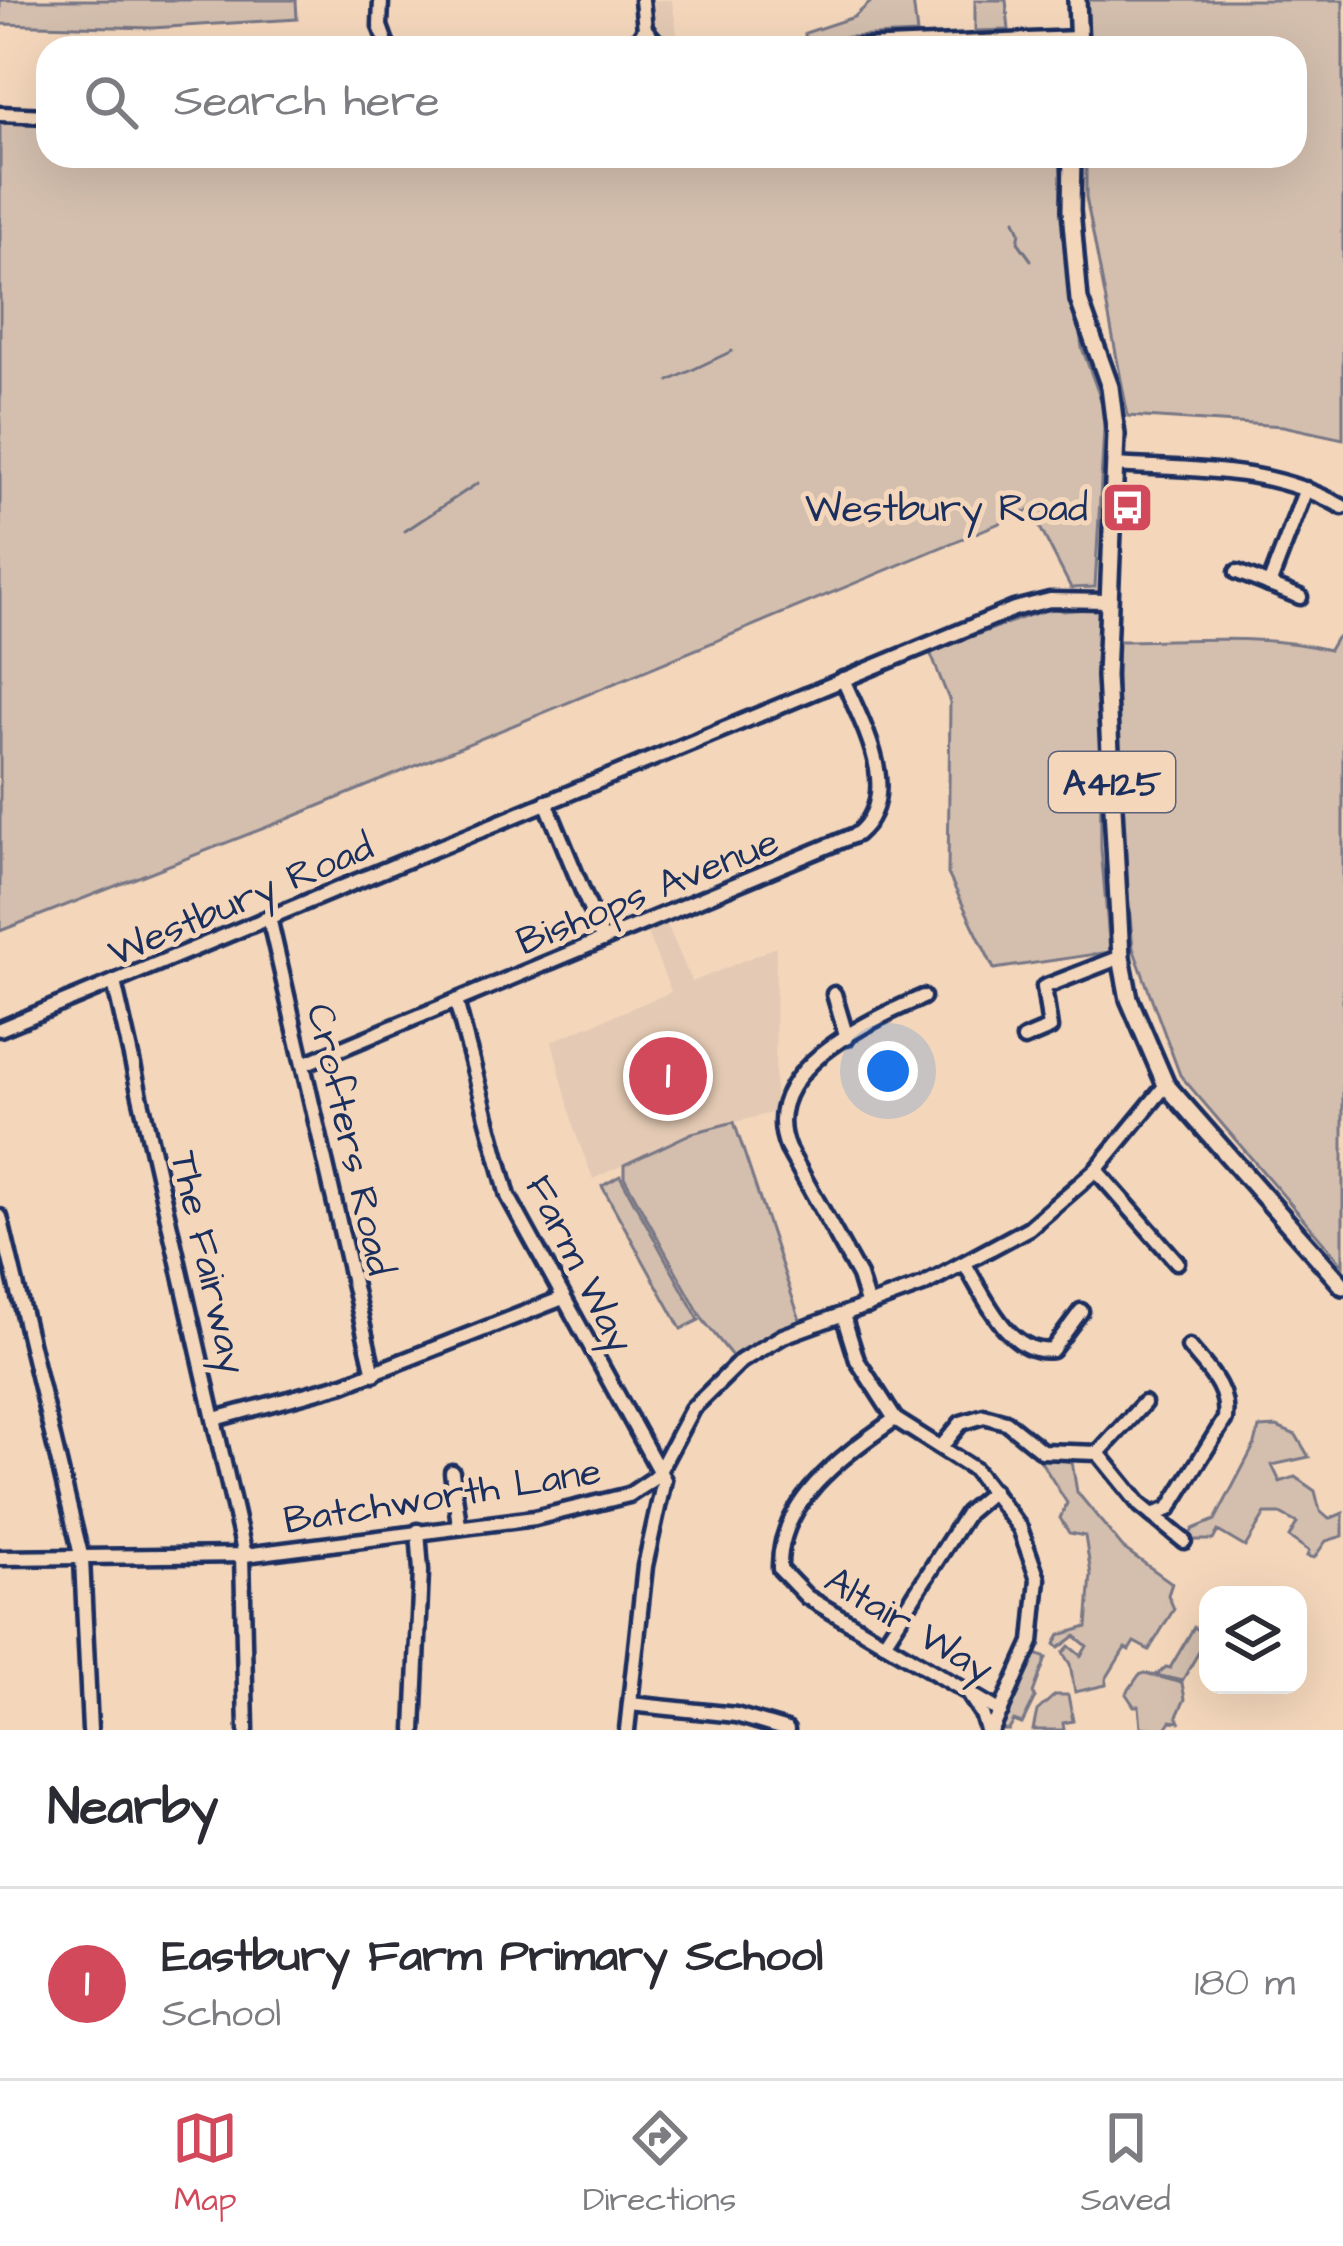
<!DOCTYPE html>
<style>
:root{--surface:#fff;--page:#f7f7f7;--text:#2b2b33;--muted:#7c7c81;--line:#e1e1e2;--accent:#d1495b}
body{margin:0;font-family:"Architects Daughter",sans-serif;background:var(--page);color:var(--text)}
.controls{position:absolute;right:36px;bottom:36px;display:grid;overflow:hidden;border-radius:24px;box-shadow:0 12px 48px #0002}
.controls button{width:108px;height:108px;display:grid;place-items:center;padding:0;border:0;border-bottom:3px solid var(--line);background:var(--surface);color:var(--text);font:60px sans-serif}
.you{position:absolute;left:888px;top:1071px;width:42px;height:42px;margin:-30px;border:9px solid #fff;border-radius:50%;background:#1a73e8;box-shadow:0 0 0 18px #1a73e833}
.badge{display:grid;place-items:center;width:78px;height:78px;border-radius:50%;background:var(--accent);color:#fff;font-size:39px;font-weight:700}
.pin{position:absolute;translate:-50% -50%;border:6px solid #fff;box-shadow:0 3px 12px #0006}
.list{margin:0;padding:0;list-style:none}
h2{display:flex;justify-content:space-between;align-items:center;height:156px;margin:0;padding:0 48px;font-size:51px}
h2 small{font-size:39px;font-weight:400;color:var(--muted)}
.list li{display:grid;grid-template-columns:78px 1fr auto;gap:36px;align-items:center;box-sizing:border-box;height:192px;padding:0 48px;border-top:3px solid var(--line)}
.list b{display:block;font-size:45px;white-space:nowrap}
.list p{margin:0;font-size:39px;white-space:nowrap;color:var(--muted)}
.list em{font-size:39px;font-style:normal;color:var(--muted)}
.icon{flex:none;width:66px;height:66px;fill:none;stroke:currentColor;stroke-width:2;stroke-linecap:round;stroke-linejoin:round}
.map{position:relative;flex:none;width:1343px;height:1730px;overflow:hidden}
.search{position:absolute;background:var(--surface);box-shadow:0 12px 48px #0002;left:36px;right:36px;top:36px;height:132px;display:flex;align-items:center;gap:30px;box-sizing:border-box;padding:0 42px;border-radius:36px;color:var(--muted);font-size:45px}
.sheet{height:348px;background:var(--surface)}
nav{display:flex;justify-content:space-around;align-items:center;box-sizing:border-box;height:168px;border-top:3px solid var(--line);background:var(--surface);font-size:33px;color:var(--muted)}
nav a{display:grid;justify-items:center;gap:6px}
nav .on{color:var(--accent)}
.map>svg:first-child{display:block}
.built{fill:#e4cab4}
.green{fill:#d4bfae;stroke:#787786;stroke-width:3}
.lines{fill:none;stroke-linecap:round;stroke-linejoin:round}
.stream{stroke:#717283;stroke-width:3}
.minor-casing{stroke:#1b2f5e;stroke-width:21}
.major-casing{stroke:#1b2f5e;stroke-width:24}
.minor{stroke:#f4d7bb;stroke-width:12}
.major{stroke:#f4d7bb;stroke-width:15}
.labels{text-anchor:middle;stroke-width:10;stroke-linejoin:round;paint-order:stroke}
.shield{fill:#f4d7bb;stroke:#5c617a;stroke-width:3}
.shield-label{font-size:36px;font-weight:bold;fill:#1b2f5e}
.poi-label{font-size:39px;fill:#1b2f5e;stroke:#f4d7bb;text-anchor:end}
.street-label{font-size:39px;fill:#1b2f5e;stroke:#f4d7bb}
</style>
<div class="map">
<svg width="1343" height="1730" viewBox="0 0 1343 1730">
<rect width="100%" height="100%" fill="#f4d7bb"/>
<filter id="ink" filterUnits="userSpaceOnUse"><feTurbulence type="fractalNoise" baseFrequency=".00833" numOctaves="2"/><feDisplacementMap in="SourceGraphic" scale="24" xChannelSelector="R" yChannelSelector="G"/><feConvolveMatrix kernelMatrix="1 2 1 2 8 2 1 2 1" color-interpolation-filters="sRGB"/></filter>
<g filter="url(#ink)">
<g class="built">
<polygon points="638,0 672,0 679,47 665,43 651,20 640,21"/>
<polygon points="666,922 692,982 776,947 775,1112 692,1133 593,1179 575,1132 552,1041 671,992 646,930"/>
</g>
<g class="green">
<polygon points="0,0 296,0 297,19 152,28 0,24"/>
<polygon points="873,0 913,0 917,34 805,39 805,33 854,17"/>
<polygon points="975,0 1006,0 1009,30 975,31"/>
<polygon points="1086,0 1343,0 1343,439 1283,426 1128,416 1086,197 1086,156 1295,156 1295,48 1086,48"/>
<polygon points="0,118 48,121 48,156 1059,156 1082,348 1105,411 1095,587 1071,588 1031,510 290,818 0,931"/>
<polygon points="1052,607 1063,611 1099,608 1101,849 1110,952 994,969 948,874 950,702 930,652"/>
<path d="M1343 637V1265L1180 1075 1133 948 1118 792 1117 641C1187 641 1260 633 1329 650L1336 638Z"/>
<polygon points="734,1122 800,1320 732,1356 703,1320 624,1177 624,1165 692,1133"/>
<polygon points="620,1176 699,1320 681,1329 602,1186"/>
<polygon points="1277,1427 1296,1435 1309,1457 1272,1465 1280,1482 1295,1477 1315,1491 1320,1511 1329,1519 1343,1513 1343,1536 1326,1541 1314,1558 1307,1556 1309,1551 1289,1537 1297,1523 1280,1514 1265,1514 1245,1547 1218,1531 1213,1540 1187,1540 1193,1529 1215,1520 1255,1444 1259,1428"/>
<polygon points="1042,1457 1072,1462 1077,1492 1123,1548 1172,1583 1168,1595 1174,1609 1149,1650 1134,1642 1129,1650 1125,1648 1106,1679 1106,1685 1075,1692 1070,1664 1063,1653 1069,1646 1081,1656 1087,1646 1075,1636 1059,1648 1055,1644 1060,1635 1087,1627 1091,1574 1085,1536 1069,1533 1060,1518 1067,1503 1040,1460"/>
<polygon points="1194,1627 1208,1636 1207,1652 1200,1650 1182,1681 1156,1675 1166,1667 1170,1668"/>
<polygon points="1034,1653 1046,1658 1033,1693 1035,1698 1022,1724 1014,1721 1009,1730 999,1730"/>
<polygon points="1145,1673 1182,1683 1185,1699 1177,1716 1180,1722 1171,1721 1165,1730 1141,1727 1139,1706 1134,1706 1126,1694 1139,1675"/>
<polygon points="1055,1695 1068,1695 1073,1721 1063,1723 1064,1730 1033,1730 1037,1711"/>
</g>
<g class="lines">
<g class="stream">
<polyline points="1015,220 1020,232 1018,242 1031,260"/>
<polyline points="669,381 732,351"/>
<polyline points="405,531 478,483"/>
</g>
<defs>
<g id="minor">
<polyline points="381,0 380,26 388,48"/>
<polyline points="642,0 645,29 661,48"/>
<polyline points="633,48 645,29"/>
<polyline points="838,48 1078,38"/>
<polyline points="0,114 48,116"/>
<path d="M1115 465C1196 470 1270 466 1343 507"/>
<polyline points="1237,572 1300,597"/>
<polyline points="1269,585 1306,489"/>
<polyline points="546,802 603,940"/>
<polyline points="269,917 374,1374"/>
<polyline points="114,982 245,1555"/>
<polyline points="834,994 847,1038"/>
<polyline points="456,1001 508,1196 664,1480 645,1566 627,1730"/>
<polyline points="0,1029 1014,609 1050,600 1107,601"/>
<polyline points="1024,1039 1050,1028 1044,987 1121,957"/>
<path d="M304 1064 857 834C904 794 862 724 843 679"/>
<polyline points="1096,1170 1177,1262"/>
<polyline points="0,1217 82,1559 90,1730"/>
<path d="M965 1264C984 1296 1009 1356 1052 1350L1081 1311"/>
<path d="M868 1306 859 1276 788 1149C755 1073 867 1021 923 997"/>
<polyline points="843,1315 857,1360 895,1419 974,1469 1020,1528 1038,1579 1032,1642 992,1730"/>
<polyline points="215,1419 344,1384 563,1298"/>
<path d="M895 1419C844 1455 778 1500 780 1569L807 1597 1001 1712"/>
<polyline points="942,1446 961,1423 984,1416 1006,1422 1042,1451 1098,1453 1140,1505 1184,1541"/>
<polyline points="1098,1453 1144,1403"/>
<polyline points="452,1472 459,1525"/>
<path d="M1152 1515 1169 1509 1225 1419C1229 1388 1208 1370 1189 1347"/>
<polyline points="242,1555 246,1730"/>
<polyline points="0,1558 245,1555 535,1518 629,1495 656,1477 692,1409 741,1361 783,1336 923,1285 1029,1228 1096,1170 1166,1085"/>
<polyline points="884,1643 967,1513 993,1491"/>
<polyline points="970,1696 982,1714 987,1730"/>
<polyline points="630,1704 736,1715 787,1730"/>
<polyline points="414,1730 421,1571 418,1531"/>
</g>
<g id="major">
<polyline points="1077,0 1079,48"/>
<polyline points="1072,156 1071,210 1079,300 1110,387 1116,435 1106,676 1121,957 1129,999 1166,1085 1343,1286"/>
</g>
</defs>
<use href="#minor" class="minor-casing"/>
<use href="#major" class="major-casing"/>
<use href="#minor" class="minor"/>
<use href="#major" class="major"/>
</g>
</g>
<defs>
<symbol id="bus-square" viewBox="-11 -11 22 22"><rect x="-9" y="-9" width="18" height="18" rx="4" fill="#d1495b" stroke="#f4d7bb"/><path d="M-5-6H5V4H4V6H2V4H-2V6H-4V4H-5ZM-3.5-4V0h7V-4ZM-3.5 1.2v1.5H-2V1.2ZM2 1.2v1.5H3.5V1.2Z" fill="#fff"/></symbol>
</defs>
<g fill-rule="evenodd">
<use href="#bus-square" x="1098" y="478" width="59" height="59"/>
</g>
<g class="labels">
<rect class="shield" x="1049" y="752" width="126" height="60" rx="9"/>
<g class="shield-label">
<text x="1112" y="795">A4125</text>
</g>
<g class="poi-label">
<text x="1088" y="521">Westbury Road</text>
</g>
<g class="street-label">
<text transform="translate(647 890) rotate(-22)" y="14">Bishops Avenue</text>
<text transform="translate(240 898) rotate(-23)" y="14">Westbury Road</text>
<text transform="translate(352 1139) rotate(77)" y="14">Crofters Road</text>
<text transform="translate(210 1262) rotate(77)" y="14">The Fairway</text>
<text transform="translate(581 1263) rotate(63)" y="14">Farm Way</text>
<text transform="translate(442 1494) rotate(-9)" y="14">Batchworth Lane</text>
<text transform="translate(910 1623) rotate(31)" y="14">Altair Way</text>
</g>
</g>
</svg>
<div class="controls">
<button><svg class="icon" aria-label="layers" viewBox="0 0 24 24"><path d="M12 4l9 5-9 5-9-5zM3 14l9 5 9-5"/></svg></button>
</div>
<div class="you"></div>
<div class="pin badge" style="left:668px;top:1076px">1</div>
<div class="search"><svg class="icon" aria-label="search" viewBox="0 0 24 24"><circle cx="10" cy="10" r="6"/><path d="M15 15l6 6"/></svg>Search here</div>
</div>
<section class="sheet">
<h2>Nearby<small></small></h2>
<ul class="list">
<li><span class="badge">1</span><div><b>Eastbury Farm Primary School</b><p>School</p></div><em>180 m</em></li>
</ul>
</section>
<nav>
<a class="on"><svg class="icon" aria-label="map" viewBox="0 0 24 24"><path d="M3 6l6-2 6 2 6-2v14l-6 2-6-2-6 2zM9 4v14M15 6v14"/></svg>Map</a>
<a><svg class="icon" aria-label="directions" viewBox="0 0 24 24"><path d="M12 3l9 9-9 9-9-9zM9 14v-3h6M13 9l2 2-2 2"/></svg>Directions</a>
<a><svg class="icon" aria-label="saved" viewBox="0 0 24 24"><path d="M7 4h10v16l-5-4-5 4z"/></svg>Saved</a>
</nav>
